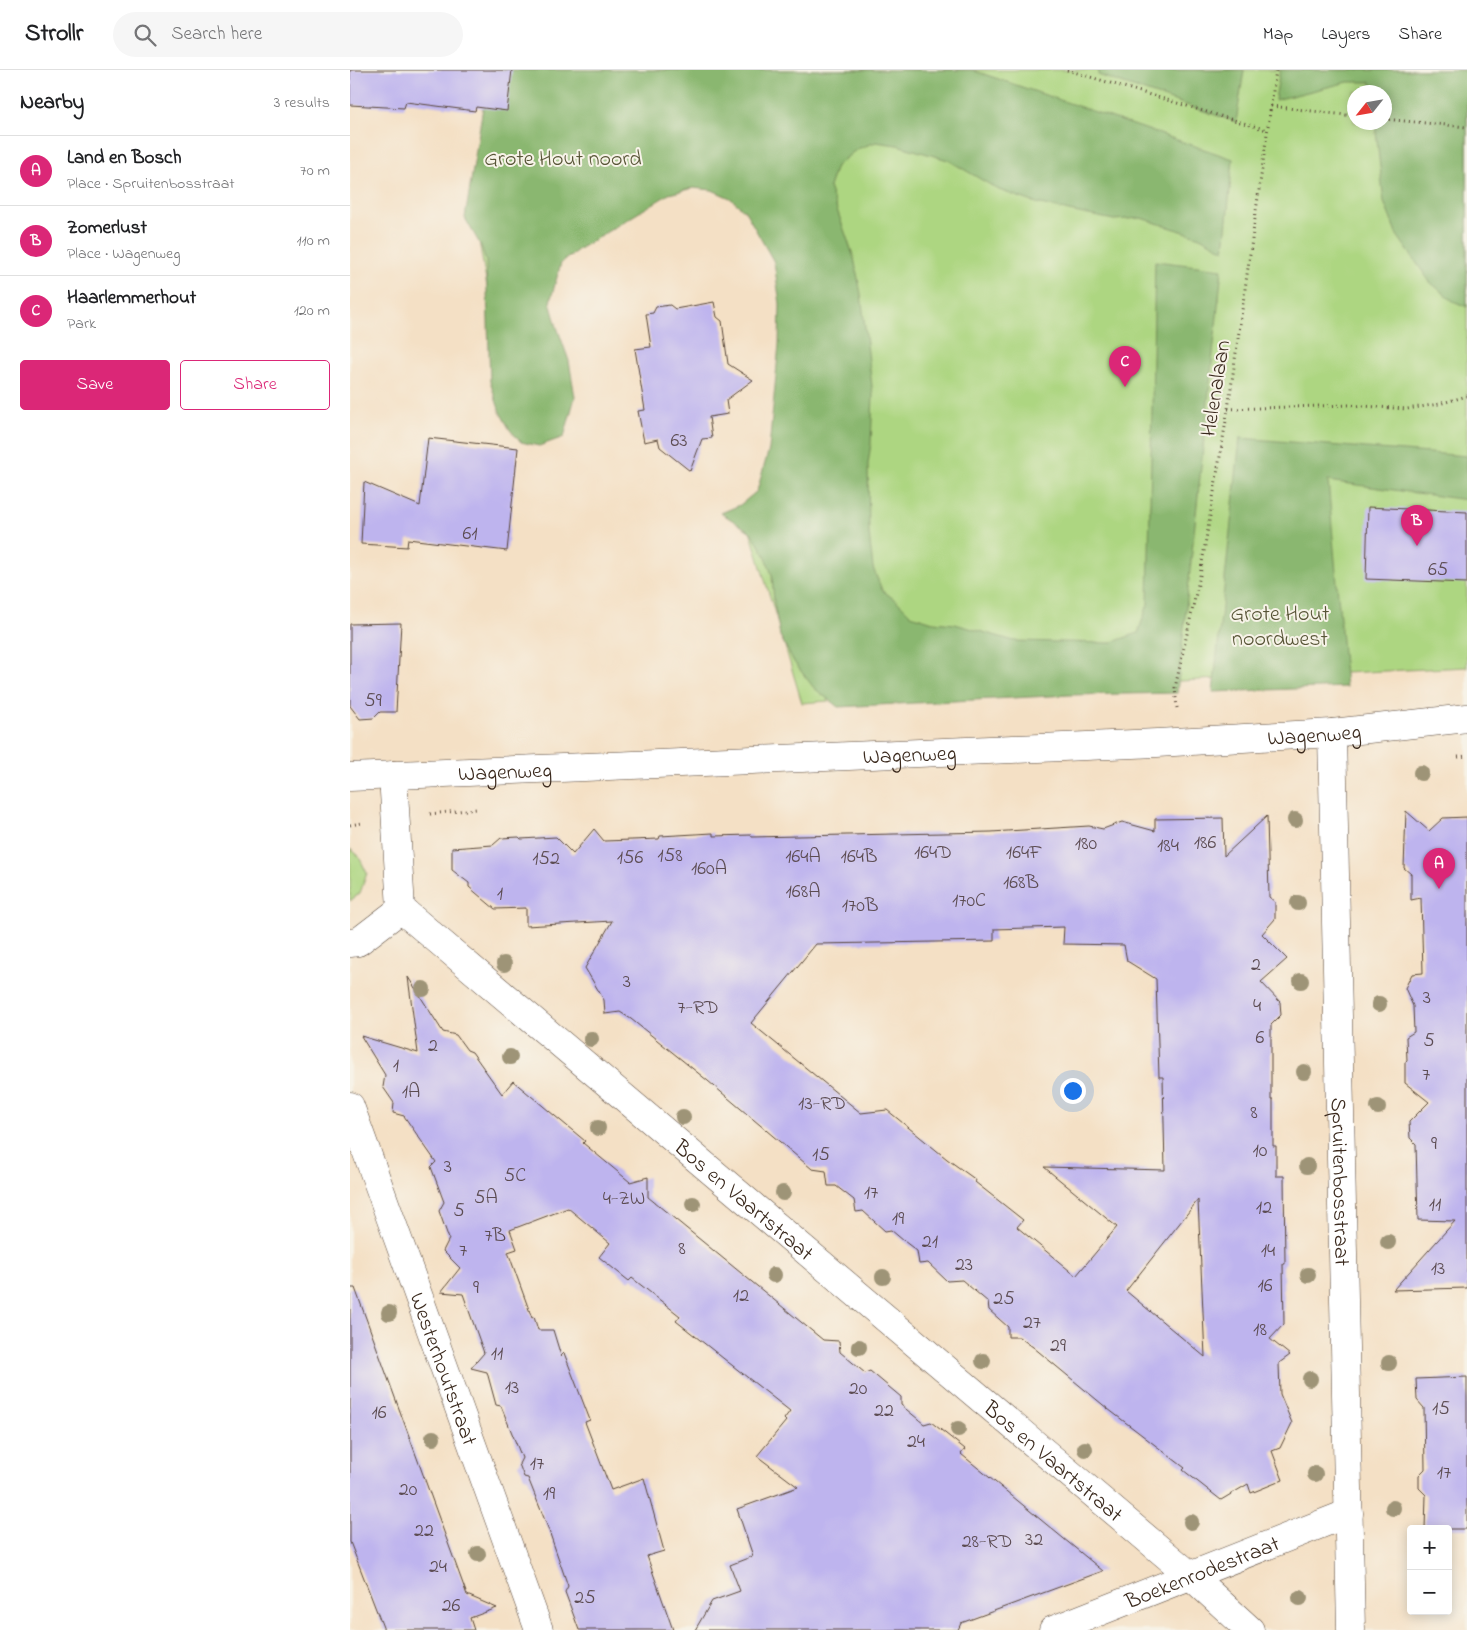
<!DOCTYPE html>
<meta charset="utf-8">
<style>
:root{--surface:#fff;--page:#f6f6f6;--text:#202124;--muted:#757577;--line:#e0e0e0;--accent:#db2777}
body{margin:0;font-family:"Indie Flower",sans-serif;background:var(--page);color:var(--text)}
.controls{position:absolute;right:15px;bottom:15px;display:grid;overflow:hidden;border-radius:5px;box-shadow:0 2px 12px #0003}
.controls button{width:45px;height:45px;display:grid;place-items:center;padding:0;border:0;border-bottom:1px solid var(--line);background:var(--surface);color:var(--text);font:25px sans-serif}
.compass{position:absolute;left:997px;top:15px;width:45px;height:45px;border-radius:50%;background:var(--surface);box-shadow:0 2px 12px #0003;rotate:239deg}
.you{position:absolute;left:722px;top:1020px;width:18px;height:18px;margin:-12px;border:4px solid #fff;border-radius:50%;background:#1a73e8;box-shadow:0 0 0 8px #1a73e833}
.badge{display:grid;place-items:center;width:32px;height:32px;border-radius:50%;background:var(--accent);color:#fff;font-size:16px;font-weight:700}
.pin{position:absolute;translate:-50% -41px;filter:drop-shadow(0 1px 2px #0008)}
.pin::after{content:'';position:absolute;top:26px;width:18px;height:15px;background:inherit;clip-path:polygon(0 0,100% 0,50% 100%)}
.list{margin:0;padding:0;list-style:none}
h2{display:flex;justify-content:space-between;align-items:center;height:65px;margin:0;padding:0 20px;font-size:21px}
h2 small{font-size:16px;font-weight:400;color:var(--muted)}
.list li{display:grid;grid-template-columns:32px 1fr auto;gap:15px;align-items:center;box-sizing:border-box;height:70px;padding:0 20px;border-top:1px solid var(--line)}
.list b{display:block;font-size:19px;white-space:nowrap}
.list p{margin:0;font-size:16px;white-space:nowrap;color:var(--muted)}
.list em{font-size:16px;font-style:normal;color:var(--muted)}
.actions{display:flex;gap:10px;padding:15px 20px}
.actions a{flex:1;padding:11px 0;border:1px solid var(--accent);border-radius:5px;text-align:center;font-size:18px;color:var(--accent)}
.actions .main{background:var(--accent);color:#fff}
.icon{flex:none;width:28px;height:28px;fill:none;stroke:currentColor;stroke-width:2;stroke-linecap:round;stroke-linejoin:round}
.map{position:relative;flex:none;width:1117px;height:1560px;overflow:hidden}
header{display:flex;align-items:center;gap:30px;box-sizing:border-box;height:70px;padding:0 25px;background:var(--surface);border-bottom:1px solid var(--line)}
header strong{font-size:24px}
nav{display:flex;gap:28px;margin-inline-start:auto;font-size:18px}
.search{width:350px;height:45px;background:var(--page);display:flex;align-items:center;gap:12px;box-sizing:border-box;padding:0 18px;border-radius:28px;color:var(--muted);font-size:19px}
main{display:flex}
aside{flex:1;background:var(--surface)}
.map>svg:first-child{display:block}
.green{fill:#add681;stroke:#748050;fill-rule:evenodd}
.forest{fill:#8ab76f;stroke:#627046}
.building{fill:#beb4ee;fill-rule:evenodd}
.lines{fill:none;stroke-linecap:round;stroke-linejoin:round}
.minor-casing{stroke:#574537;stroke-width:29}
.path{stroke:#574537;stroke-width:3;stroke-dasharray:1 4;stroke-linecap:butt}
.minor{stroke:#fff;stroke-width:28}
.tree{fill:#9e9477}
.labels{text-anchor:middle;stroke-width:4;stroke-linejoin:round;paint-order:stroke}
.number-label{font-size:20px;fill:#5c4c52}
.park-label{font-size:22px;fill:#585537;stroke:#f7f3e8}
.street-label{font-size:22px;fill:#3b2a1e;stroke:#f7f3e8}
</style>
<header>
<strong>Strollr</strong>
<div class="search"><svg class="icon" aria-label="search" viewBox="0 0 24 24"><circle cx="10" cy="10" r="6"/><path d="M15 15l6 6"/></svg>Search here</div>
<nav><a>Map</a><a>Layers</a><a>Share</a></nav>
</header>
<main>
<aside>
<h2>Nearby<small>3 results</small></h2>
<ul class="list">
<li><span class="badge">A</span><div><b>Land en Bosch</b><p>Place · Spruitenbosstraat</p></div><em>70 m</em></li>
<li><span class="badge">B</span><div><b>Zomerlust</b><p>Place · Wagenweg</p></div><em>110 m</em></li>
<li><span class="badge">C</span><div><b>Haarlemmerhout</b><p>Park</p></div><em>120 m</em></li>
</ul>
<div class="actions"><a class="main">Save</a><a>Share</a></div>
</aside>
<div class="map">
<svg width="1117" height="1560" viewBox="0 0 1117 1560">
<rect width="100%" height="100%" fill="#f7f3e8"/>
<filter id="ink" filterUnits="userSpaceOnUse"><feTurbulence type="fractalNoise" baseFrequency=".02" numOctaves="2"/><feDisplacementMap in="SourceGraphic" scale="10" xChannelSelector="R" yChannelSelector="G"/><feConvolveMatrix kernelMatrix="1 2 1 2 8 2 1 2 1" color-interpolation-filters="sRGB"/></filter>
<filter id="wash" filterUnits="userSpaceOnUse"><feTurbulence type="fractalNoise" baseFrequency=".0096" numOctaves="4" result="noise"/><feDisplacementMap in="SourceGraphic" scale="20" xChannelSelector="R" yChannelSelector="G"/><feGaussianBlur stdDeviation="1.12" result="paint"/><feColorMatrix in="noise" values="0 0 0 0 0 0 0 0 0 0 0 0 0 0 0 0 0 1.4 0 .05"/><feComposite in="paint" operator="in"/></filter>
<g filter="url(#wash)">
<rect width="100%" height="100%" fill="#f4e0c5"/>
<g class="green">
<path d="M141 0H1117V597L583 623 452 633 395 444 421 407 445 221 414 140 347 103 210 182 157 330 124 143ZM1004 22H1034V52H1004Z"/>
<polygon points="0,779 8,785 17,803 10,823 0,831"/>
</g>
<g class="forest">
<polygon points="139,0 622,0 883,89 874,180 850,167 791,148 764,150 719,141 683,132 649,120 598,90 547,75 526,72 507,79 486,96 479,117 504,188 511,224 523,325 521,373 518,394 519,463 523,498 532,520 549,533 561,545 583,552 605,554 664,571 760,573 788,563 798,534 805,191 872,199 827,623 720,625 488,637 464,618 444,592 430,566 424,533 422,505 415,485 401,462 371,443 390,435 407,421 419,379 429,274 430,234 424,192 395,141 380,128 362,120 343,118 319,124 229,179 211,193 200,232 207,257 219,291 225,327 214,367 189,376 171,372 160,360 150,342 140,312 136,191 131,176 115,148"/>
<polygon points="749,0 894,0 886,52 748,5"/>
<polygon points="930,0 1117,0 1117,237 1103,231 1080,212 1047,165 1034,132 1025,53 1034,52 1034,22 1022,22 1021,12 998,12 925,30"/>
<polygon points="890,368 1117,386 1117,430 978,411 996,617 863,622"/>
</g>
<g id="blocks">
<g class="building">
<polygon points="0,0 162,0 157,41 126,37 125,41 56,32 54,38 0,35"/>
<polygon points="364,232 367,247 372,251 378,294 403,310 376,330 378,344 359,347 362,368 352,369 340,401 310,377 308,369 294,372 288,341 295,340 285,279 301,277 296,244 303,243 306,237 320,235 325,239"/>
<polygon points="78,368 168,378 157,481 58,469 57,477 11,474 14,412 70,436"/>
<polygon points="1018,437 1117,442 1117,513 1016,509"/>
<polygon points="51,553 46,642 30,642 24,648 10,649 0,636 0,554"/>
<polygon points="1056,741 1079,761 1093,748 1117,747 1117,1218 1043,1220 1105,1151 1068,1150 1066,1074 1060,1068 1059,1052 1079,1032 1055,1013 1055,992 1057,990 1056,967 1064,962 1063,936 1055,918 1062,904 1073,903 1071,828 1061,830 1061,804 1054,798"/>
<path d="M917 746 919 827 925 832V849L912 864 937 889 911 912 930 932 931 945 921 955V1029H923V1076H926V1106H934L935 1194H933L934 1254 920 1269 940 1285 929 1293 930 1324 942 1353 930 1378 922 1381 933 1410 901 1423 898 1414 871 1430 833 1400 835 1398 758 1339 683 1277 669 1267H658V1257L639 1240 638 1232 612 1210 597 1211 578 1193 569 1194 567 1181 554 1171 541 1160 535 1161 513 1141 506 1142 504 1130 486 1116H478L476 1101 462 1099 358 1011 281 949 270 942 255 944 254 930 235 898 262 851 176 856V838L145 839 119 817V813L102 800V778L143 775 151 768 169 767 171 769 206 767 223 784 244 759 254 771 309 769 310 766 363 763V766L401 765 402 767 641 762 739 756 753 759 772 752 805 761V749L873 748 874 786ZM714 857 713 874 774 875 777 891 806 909 809 1007H813L815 1100 694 1097 767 1157 726 1206 667 1157 673 1150 625 1112 626 1110 597 1089 537 1040 511 1043 401 953 466 874 644 871V859ZM848 1130 855 1287 776 1221Z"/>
<polygon points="58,907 93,962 106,965 117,980 122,982 152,1024 163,1011 235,1071 233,1073 280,1112 298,1107 298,1127 473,1270 489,1271 490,1282 515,1303 520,1301 551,1327 551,1335 574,1354 581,1352 615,1379 611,1384 753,1501 611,1553 608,1560 345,1560 362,1531 390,1521 380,1495 403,1486 387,1439 448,1417 407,1386 436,1351 434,1349 440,1341 326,1251 330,1246 282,1208 279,1211 249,1187 260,1173 218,1138 160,1160 167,1179 158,1182 182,1248 184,1247 188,1260 203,1260 211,1286 214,1283 240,1350 235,1352 261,1420 294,1408 314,1481 297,1486 323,1560 229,1560 215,1522 218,1516 198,1458 178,1408 174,1407 169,1394 172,1388 151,1336 146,1335 137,1302 121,1298 134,1283 113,1224 91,1222 110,1198 93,1181 99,1169 89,1141 94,1132 81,1097 86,1092 54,1046 43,1043 44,1033 33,1017 35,1005 11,966 68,983"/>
<polygon points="0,1218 5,1218 117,1525 147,1538 120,1548 124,1560 34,1560 0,1472"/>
<polygon points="1117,1307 1117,1459 1075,1459 1076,1425 1069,1418 1069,1405 1075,1399 1074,1338 1067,1330 1066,1309"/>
</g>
</g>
</g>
<g filter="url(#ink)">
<use href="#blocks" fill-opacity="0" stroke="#574537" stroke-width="1"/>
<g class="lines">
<defs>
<g id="minor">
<path id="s1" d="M982 663 1001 1560"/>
<path id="s2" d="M43 705 51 839 841 1506 900 1560"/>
<path id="s3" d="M0 707 807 673 982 663 1117 648"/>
<polyline points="0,873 8,872 51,839"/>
<path id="s4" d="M0 1036 189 1560"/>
<path id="s5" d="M703 1560 999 1443"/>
</g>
</defs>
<use href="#minor" class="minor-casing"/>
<g class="path">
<polyline points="717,0 917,60"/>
<polyline points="921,36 1004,46"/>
<polyline points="1034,49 1117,57"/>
<polyline points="878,339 998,335 1057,339 1089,334 1117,326"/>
<polyline points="827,638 825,618 850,505 878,339 926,0"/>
<polyline points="1108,687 1117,686"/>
<polyline points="80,744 126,739"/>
<polyline points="0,755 12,753"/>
</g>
<use href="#minor" class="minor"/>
</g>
<g class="tree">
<circle cx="1071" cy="703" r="8"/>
<circle cx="945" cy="750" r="8"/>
<circle cx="948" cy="833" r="8"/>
<circle cx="154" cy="894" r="8"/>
<circle cx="951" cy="911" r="8"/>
<circle cx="73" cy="919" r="8"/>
<circle cx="1029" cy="934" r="8"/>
<circle cx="241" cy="969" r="8"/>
<circle cx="160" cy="987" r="8"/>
<circle cx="954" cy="1002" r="8"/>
<circle cx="1028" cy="1037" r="8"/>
<circle cx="333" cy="1047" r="8"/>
<circle cx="248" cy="1058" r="8"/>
<circle cx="957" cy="1096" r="8"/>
<circle cx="433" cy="1123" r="8"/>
<circle cx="343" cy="1134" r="8"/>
<circle cx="1038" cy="1172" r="8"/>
<circle cx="424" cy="1205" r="8"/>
<circle cx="958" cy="1205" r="8"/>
<circle cx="533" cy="1207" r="8"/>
<circle cx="39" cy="1243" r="8"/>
<circle cx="509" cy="1277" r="8"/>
<circle cx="633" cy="1291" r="8"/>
<circle cx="1039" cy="1293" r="8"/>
<circle cx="960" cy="1309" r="8"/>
<circle cx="608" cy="1359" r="8"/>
<circle cx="83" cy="1368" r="8"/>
<circle cx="735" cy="1379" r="8"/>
<circle cx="965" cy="1404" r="8"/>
<circle cx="1043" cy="1438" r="8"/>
<circle cx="841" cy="1452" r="8"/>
<circle cx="128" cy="1484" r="8"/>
<circle cx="950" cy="1528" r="8"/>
</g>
</g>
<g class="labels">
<g class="number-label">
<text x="329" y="376">63</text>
<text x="120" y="469">61</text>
<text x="1088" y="505">65</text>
<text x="23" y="636">59</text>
<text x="855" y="778">186</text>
<text x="736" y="779">180</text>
<text x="818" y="781">184</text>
<text x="583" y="788">164D</text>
<text x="674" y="788">164F</text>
<text x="320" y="791">158</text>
<text x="453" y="792">164A</text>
<text x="509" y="792">164B</text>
<text x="280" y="793">156</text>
<text x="196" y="794">152</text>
<text x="359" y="804">160A</text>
<text x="671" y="818">168B</text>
<text x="453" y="827">168A</text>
<text x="150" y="829">1</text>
<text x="619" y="836">170C</text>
<text x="510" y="841">170B</text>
<text x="906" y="900">2</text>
<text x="277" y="917">3</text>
<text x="1077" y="933">3</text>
<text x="907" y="941">4</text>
<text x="348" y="943">7-RD</text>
<text x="910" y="973">6</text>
<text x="1079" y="976">5</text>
<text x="83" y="981">2</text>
<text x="46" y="1001">1</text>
<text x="1076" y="1010">7</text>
<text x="61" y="1027">1A</text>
<text x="472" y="1039">13-RD</text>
<text x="904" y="1048">8</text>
<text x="1084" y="1079">9</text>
<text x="910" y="1086">10</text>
<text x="471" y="1090">15</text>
<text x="98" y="1102">3</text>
<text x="165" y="1111">5C</text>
<text x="521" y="1128">17</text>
<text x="136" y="1133">5A</text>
<text x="274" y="1134">4-ZW</text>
<text x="1085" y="1140">11</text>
<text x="914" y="1143">12</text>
<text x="109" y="1146">5</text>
<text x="548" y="1154">19</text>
<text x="145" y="1171">7B</text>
<text x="580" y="1177">21</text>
<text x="332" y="1184">8</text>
<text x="113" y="1186">7</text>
<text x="918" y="1186">14</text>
<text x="614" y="1200">23</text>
<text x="1088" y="1204">13</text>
<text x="915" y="1221">16</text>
<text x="126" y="1223">9</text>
<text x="391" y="1231">12</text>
<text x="654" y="1234">25</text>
<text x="682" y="1258">27</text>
<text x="910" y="1265">18</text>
<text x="708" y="1281">29</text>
<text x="147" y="1289">11</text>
<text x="162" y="1323">13</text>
<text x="508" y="1324">20</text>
<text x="1091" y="1344">15</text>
<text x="534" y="1346">22</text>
<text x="29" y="1348">16</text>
<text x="566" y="1377">24</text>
<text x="187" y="1399">17</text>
<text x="1094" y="1408">17</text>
<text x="58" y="1425">20</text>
<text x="199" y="1429">19</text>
<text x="74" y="1466">22</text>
<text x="684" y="1475">32</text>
<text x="637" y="1477">28-RD</text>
<text x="88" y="1502">24</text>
<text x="235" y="1533">25</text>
<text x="101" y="1541">26</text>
</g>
<g class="park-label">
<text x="213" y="95">Grote Hout noord</text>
<text x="930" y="550">Grote Hout<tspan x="930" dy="25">noordwest</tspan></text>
</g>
<g class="street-label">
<text transform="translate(864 318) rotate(-81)" y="8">Helenalaan</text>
<text dy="8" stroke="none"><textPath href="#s3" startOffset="965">Wagenweg</textPath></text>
<text dy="8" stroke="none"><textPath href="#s3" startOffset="560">Wagenweg</textPath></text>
<text dy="8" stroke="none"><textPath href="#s3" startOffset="155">Wagenweg</textPath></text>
<text dy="8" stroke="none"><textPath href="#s1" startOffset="449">Spruitenbosstraat</textPath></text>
<text dy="8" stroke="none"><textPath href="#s2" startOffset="584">Bos en Vaartstraat</textPath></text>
<text dy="8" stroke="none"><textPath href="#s4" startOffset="279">Westerhoutstraat</textPath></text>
<text dy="8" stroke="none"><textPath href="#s2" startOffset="989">Bos en Vaartstraat</textPath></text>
<text dy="8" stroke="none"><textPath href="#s5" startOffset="160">Boekenrodestraat</textPath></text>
</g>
</g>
</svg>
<div class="controls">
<button>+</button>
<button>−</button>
</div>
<svg class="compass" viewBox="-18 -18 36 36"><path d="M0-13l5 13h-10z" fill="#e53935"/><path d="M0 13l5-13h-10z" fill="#757577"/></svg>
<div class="you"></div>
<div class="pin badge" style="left:1089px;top:819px">A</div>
<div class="pin badge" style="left:1067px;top:476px">B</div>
<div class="pin badge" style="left:775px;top:317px">C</div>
</div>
</main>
